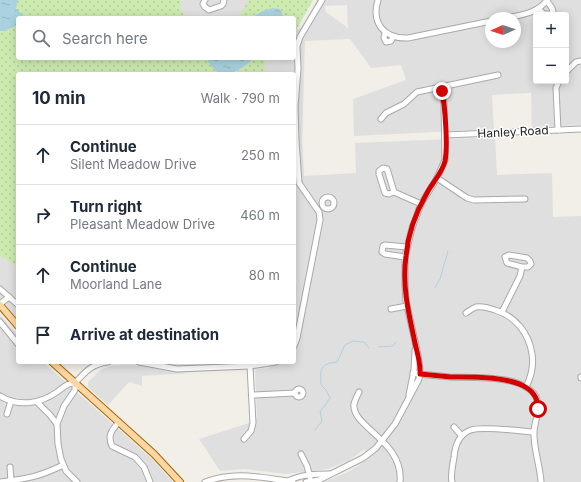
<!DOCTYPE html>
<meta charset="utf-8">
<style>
:root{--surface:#fff;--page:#f2f2f3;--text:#1f2937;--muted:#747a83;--line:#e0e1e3}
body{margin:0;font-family:Inter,sans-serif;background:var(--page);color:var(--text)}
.controls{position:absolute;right:12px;top:12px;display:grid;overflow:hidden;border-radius:4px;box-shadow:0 2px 10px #0003}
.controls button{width:36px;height:36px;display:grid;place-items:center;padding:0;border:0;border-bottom:1px solid var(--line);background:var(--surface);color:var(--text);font:20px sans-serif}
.compass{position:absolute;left:485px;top:12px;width:36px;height:36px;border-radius:50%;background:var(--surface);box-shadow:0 2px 10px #0003;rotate:267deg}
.stop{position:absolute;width:12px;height:12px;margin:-9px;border:3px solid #d40000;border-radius:50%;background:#fff}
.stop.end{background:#d40000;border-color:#fff;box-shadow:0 1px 4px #0008}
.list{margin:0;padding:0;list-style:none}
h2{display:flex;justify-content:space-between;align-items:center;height:52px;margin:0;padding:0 16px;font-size:17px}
h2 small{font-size:13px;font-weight:400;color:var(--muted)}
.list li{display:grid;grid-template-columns:26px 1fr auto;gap:12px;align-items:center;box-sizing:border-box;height:60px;padding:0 16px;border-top:1px solid var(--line)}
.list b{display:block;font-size:15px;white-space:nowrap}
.list p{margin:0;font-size:13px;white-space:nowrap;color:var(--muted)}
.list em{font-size:13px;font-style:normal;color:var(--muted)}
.icon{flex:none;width:22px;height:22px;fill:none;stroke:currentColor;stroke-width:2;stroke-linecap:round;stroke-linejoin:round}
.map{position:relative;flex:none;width:581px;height:482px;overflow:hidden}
.search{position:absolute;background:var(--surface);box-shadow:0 2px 10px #0003;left:16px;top:16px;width:280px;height:44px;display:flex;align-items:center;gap:10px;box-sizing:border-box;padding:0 14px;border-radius:4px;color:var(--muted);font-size:15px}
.panel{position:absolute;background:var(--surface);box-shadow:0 2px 10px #0003;left:16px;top:72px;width:280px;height:292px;border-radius:4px}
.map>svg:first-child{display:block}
.residential{fill:#e0dfdf;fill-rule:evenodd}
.grass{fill:url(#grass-dots)}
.water{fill:url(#water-ripples)}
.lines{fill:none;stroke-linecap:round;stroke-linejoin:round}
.stream{stroke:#aad3df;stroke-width:1}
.minor-casing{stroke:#a9a9a9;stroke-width:7}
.major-casing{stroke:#a06b00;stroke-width:8}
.minor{stroke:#fff;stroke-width:5}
.major{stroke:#fcd6a4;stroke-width:6}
.route{stroke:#d40000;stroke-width:5}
.labels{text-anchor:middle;stroke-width:3;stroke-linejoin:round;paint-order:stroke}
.street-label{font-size:12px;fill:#222;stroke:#fff}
</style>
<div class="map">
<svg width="581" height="482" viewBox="0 0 581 482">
<defs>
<pattern id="grass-dots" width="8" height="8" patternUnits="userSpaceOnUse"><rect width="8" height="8" fill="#cdebb0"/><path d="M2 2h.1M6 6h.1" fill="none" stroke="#b0c997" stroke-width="1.8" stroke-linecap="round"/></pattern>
<pattern id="water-ripples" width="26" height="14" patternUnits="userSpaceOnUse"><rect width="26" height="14" fill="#aad3df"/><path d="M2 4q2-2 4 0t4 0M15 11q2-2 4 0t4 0" fill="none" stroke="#92b5bf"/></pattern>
</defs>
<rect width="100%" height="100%" fill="#f2efe9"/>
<g class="residential">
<polygon points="182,0 256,0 248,18 181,18 174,10"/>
<path d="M317 0H581V125L532 127 531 93 492 95 494 129 354 136 353 99 406 80 401 65 371 68 350 39 305 41 302 140 304 176 356 173 355 143 495 137 497 175 552 173 553 217 581 216V482H323L348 472 367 460 365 449 348 461 328 469 286 474 244 469 220 471 199 439 249 423 257 418 255 371 258 369 270 368 267 362H294V74H253L257 58H294V29H300ZM347 5 348 28 326 12 325 6ZM536 15H566V81H536ZM491 18H515V42H491Z"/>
<polygon points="0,252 18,268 18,320 0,298"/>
<polygon points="0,314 18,336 18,362 43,362 152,459 173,482 0,482"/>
<polygon points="128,365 141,366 174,372 190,373 142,376 142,386 129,382 108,405 88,387 88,382 102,369 111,366"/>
</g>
<g class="grass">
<polygon points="0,0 181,0 180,8 186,18 18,18 18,58 206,58 215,69 221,74 18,74 18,267 0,256"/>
<polygon points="248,0 313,0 296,30 294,29 294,18 284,18 280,9 256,14 250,18 237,18 245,7"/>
<polygon points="255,58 265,58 264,74 233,74"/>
</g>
<g class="water">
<polygon points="0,0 18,0 16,9 26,18 18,18 18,25 4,31 0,31"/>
<polygon points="273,8 280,9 284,18 250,18 265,10"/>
<path d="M206 58H255C237 72 221 86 206 58Z"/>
</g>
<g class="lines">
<g class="stream">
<polyline points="435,288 440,279 448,251"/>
<polyline points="379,347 393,346 396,342"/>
<path d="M315 430 322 421 320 412 330 398 326 390 321 385C320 369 320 364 337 362L345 345 353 341 364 342 369 348"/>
</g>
<defs>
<g id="minor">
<polyline points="205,0 203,4 205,7 209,10 221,6 223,4 224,0"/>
<path d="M378 0C371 23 384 39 408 38L491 21"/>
<polyline points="538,9 544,14 550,14 553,12 552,8 547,1"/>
<path d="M506 18C521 15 538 13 547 0"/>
<polyline points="385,33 384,38 386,42 391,41 393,37"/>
<polyline points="566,72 576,62 581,61"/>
<polyline points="381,119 386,113 404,104 417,92 498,75"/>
<polyline points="558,130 556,88 559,81"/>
<polyline points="446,135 581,129"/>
<polyline points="437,178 467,198 474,200 525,199"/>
<polyline points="394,192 389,194 385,193 379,174 379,171 383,168 387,169 388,172 394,192 421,204"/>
<circle cx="328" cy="203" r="6"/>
<polyline points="405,257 385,254 382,252 383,246 385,245 407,247"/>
<polyline points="0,289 18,305"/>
<polyline points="0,304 9,297"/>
<polyline points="391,309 407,306"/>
<polyline points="502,312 520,276 522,267 528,267 531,264 530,261 527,258 509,255 505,257 507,263 522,267"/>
<path d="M466 313C469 311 473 308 476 307 482 306 489 308 495 310 515 316 529 333 532 354 534 366 531 377 526 387"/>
<polyline points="0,322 18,344"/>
<polyline points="294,346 297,338 304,302 320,220 319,212 299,183 296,141 295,106 298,69 297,46 300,37 322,0"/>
<polyline points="139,362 177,369 250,366 276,362"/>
<path d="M413 373C425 375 438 376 450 377 472 378 524 374 536 397 541 408 535 420 534 431 533 447 540 465 541 482"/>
<polyline points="581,377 581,378"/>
<polyline points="75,383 75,390 64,406 57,424 58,444 61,459 66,471 77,482"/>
<path d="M75 383C86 371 92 364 108 362"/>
<circle cx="299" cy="393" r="4"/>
<path d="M359 392C357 396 355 400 354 404 351 427 404 441 400 482"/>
<polyline points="252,395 295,393"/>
<polyline points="409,395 414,370 415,350"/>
<path d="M0 396C18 407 40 404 57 392 64 387 67 383 75 383"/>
<polyline points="37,402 50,415 57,424"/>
<polyline points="7,414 11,401"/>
<path d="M119 422C112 430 107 435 112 446L135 457 144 467 150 482"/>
<polyline points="454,427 462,436"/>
<polyline points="244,439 251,431 253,423 250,366"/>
<polyline points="301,454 307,466 310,477"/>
<polyline points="10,467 11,481"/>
<path d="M0 482C26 479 39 477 63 465"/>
<path d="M205 482C235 471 258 477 288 481"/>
<path d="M293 482 288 481C301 474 317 474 330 474"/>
<polyline points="306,482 319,480 363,458 376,448 395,424 419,379 420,369 418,355 406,301 405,285 405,257 412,228 421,204 437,178 445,160 444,104 441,86"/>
<path d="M452 482C450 474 453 465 454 457 455 446 459 434 471 430 483 426 520 431 534 432"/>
</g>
<g id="major">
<polyline points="0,305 18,326"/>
<polyline points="52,362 154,454 180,482"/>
</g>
</defs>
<use href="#minor" class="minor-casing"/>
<use href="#major" class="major-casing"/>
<use href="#minor" class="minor"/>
<use href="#major" class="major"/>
</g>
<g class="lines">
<path class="route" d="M442 91C445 106 448 146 445 161 442 173 433 182 427 193 416 212 408 234 406 256 402 284 408 311 414 338 416 350 421 362 420 374 430 375 440 376 451 377 471 377 509 376 527 388 535 393 538 400 538 409"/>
</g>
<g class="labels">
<g class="street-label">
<text transform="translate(513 132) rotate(-3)" y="4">Hanley Road</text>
</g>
</g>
</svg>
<div class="controls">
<button>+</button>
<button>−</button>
</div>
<svg class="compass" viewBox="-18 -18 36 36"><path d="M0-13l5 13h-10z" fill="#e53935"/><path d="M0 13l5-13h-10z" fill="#747a83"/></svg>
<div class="stop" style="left:538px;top:409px"></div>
<div class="stop end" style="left:442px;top:91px"></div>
<div class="search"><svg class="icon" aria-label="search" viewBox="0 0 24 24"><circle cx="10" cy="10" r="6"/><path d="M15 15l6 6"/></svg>Search here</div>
<section class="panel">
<h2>10 min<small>Walk · 790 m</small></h2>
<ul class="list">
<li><svg class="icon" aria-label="ahead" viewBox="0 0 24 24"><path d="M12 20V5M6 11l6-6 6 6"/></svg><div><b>Continue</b><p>Silent Meadow Drive</p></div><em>250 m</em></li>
<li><svg class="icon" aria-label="right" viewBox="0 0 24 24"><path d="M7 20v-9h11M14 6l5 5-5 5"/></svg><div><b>Turn right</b><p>Pleasant Meadow Drive</p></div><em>460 m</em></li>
<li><svg class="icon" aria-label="ahead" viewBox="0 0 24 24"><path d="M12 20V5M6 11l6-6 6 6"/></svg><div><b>Continue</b><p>Moorland Lane</p></div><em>80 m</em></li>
<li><svg class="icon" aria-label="arrive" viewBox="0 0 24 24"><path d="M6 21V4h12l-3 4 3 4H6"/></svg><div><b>Arrive at destination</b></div></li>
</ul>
</section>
</div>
